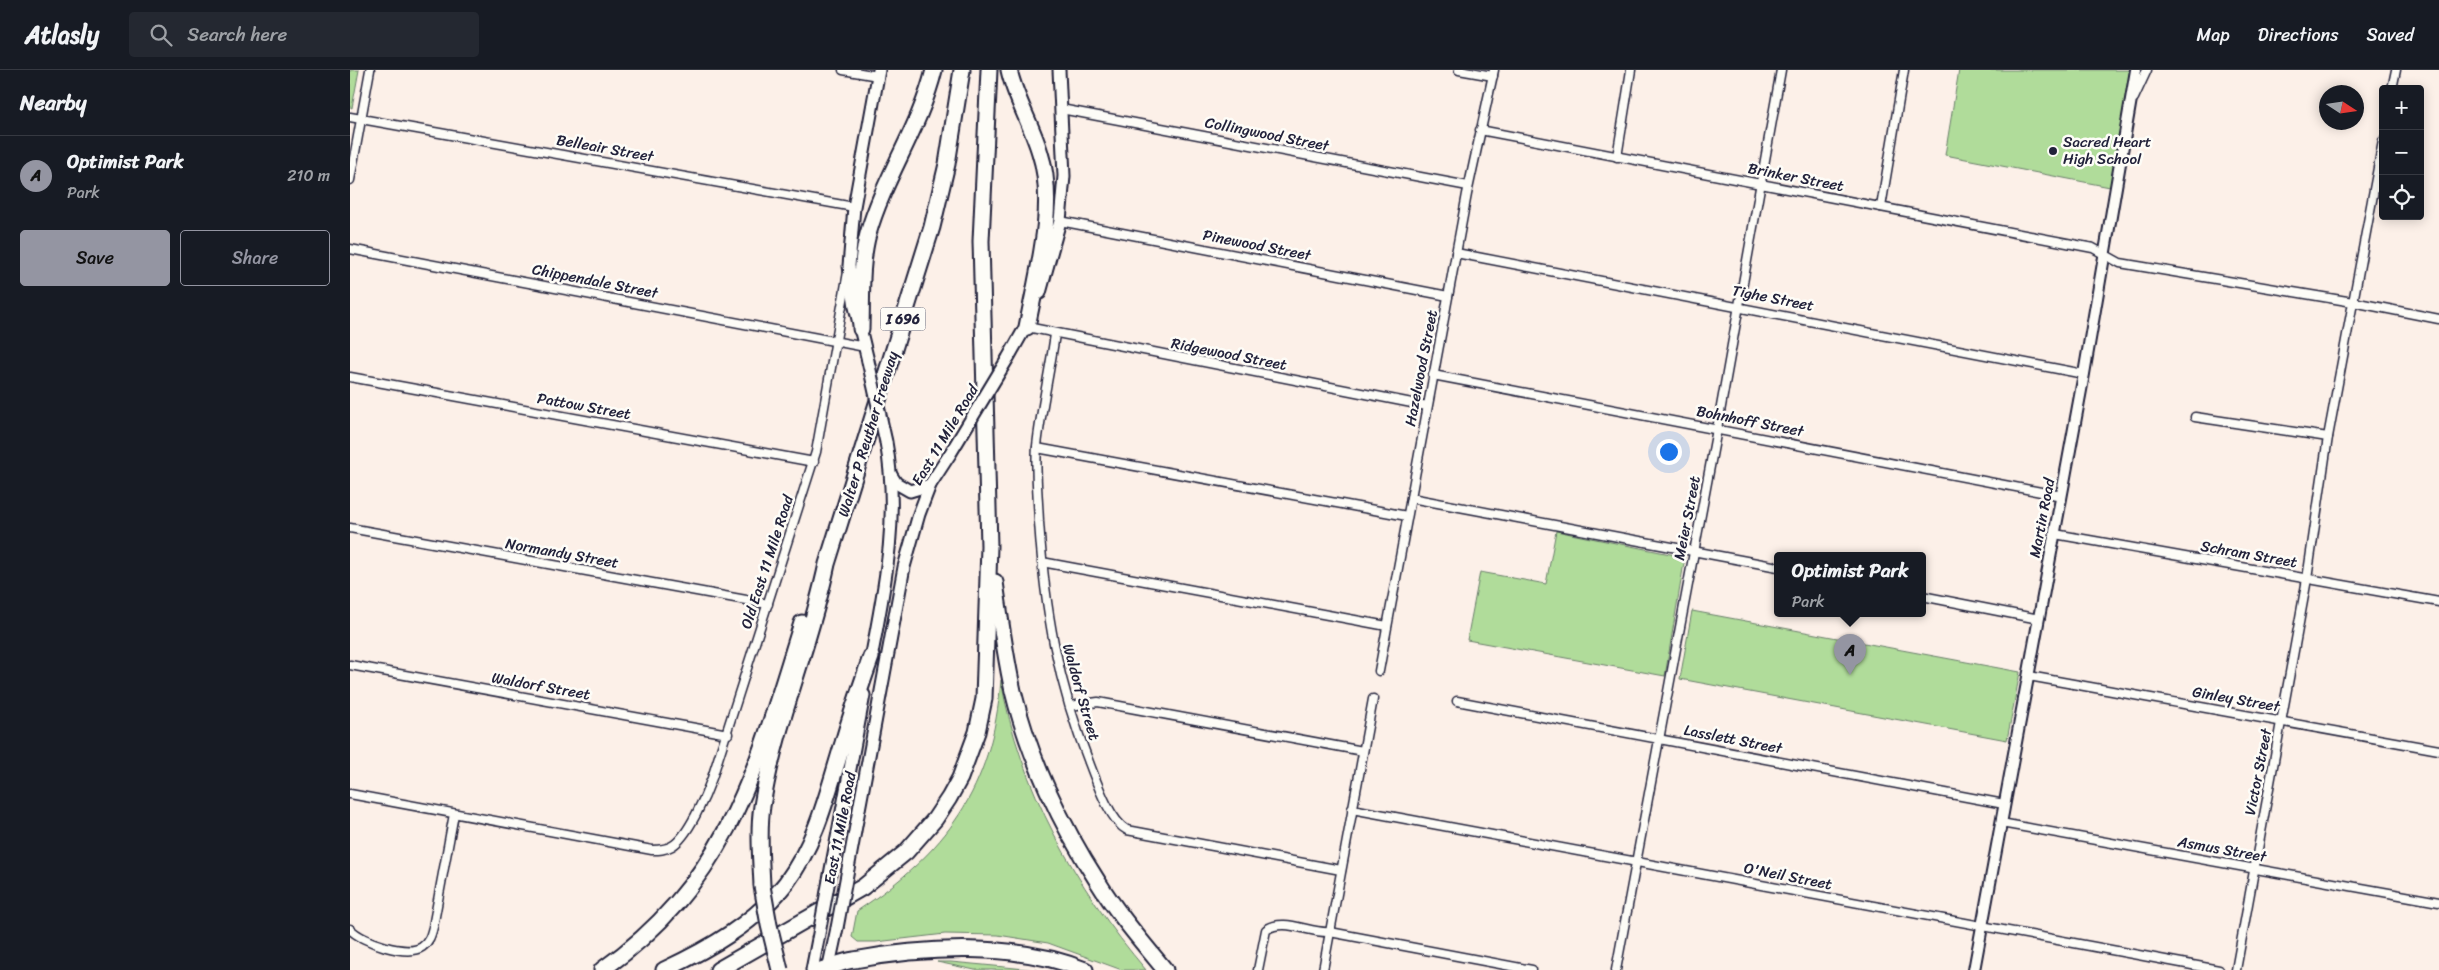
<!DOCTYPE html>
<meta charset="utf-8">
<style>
:root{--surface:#171b24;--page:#242831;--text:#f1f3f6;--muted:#9ea1a6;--line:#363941;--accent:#9495a2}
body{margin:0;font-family:Sriracha,sans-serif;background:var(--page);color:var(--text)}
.controls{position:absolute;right:15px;top:15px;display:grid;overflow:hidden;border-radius:5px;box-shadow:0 2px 12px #0003}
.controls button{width:45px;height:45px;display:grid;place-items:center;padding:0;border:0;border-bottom:1px solid var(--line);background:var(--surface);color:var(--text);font:25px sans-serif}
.compass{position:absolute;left:1969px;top:15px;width:45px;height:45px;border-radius:50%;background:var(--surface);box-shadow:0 2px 12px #0003;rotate:102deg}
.you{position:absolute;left:1318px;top:381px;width:18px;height:18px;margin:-12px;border:4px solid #fff;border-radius:50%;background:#1a73e8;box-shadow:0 0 0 8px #1a73e833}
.badge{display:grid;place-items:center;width:32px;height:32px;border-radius:50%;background:var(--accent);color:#111;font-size:16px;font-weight:700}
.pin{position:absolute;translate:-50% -41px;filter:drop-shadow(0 1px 2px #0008)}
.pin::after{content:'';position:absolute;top:26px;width:18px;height:15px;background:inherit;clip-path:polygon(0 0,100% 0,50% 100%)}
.popup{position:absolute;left:1424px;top:482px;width:152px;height:65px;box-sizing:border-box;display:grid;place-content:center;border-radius:5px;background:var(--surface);filter:drop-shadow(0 1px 4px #0005);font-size:16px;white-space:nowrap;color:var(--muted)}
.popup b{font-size:19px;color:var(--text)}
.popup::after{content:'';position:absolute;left:50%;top:100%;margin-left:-10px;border:10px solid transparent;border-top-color:var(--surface)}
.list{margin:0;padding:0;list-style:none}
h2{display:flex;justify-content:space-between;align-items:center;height:65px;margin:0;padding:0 20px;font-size:21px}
h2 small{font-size:16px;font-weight:400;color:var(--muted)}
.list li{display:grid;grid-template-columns:32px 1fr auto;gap:15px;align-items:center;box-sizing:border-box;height:80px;padding:0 20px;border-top:1px solid var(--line)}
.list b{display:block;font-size:19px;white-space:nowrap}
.list p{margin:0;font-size:16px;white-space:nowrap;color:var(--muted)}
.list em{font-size:16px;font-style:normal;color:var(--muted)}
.actions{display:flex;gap:10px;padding:15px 20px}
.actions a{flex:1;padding:11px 0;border:1px solid var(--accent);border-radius:5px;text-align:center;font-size:18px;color:var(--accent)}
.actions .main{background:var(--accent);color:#111}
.icon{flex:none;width:28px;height:28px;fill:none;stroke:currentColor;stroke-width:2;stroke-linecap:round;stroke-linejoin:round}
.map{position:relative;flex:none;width:2089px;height:900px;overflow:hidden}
header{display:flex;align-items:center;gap:30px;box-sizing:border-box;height:70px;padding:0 25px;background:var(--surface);border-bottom:1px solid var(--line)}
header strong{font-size:24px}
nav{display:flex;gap:28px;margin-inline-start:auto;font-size:18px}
.search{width:350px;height:45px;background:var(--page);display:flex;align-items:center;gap:12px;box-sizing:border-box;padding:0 18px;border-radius:5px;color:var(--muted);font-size:19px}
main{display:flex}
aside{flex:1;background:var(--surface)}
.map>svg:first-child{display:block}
.green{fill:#b0dc9a;stroke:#697f6a}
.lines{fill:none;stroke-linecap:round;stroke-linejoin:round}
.minor-casing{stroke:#22223b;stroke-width:11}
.tertiary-casing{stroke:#22223b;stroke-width:14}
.secondary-casing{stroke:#22223b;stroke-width:15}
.motorway-casing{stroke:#22223b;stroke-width:19}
.minor{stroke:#fdfcf7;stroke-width:8}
.tertiary{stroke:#fdfcf7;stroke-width:10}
.secondary{stroke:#fdfcf7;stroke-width:11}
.motorway{stroke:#fdfcf7;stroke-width:15}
.secondary-bridge-casing{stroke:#22223b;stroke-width:15;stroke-linecap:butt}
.motorway-bridge-casing{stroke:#22223b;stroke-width:19;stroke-linecap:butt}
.secondary-bridge{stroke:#fdfcf7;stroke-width:11}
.motorway-bridge{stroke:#fdfcf7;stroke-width:15}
.poi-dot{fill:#22223b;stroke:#fdfcf7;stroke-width:2}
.labels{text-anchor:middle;stroke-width:5;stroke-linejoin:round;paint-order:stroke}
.shield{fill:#fdfcf7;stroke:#646373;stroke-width:1}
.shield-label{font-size:14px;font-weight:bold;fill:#22223b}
.street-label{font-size:15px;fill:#22223b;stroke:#fdfcf7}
.poi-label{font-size:15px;fill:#22223b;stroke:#fdfcf7;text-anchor:start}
</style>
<header>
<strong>Atlasly</strong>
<div class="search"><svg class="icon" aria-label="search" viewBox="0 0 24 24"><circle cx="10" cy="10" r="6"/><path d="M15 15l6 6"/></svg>Search here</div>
<nav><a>Map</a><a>Directions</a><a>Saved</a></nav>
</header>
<main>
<aside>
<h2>Nearby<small></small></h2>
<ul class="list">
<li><span class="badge">A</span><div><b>Optimist Park</b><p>Park</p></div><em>210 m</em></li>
</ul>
<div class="actions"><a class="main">Save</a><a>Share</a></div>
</aside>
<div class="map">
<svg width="2089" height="900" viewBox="0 0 2089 900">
<rect width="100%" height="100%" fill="#fcf0e8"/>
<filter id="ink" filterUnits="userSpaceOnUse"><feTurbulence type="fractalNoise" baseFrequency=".02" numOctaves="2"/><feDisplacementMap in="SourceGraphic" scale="10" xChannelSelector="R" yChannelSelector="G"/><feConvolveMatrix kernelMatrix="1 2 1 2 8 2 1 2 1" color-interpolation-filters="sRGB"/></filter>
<g filter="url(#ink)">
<g class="green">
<polygon points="0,0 9,0 2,38 0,37"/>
<polygon points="1609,0 1780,0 1760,117 1595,85"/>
<polygon points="1206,461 1335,487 1315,606 1117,570 1130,502 1196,514"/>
<polygon points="1342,541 1670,602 1657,670 1330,609"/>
<path d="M651 610C669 716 726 818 796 900H772L698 873 648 865 595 864 526 872H508L502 867 507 841C597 781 642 720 651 610Z"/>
<polygon points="587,892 601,892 687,900 625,900"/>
</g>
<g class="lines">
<defs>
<g id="minor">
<polyline points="493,0 528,6"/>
<polyline points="1109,0 1143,6"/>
<polyline points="2042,19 2046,0"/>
<polyline points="1784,28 1797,0"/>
<polyline points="711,39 1118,116"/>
<polyline points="0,47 504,137"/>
<polyline points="1130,60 1743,178 1770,193 2003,232 2089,249"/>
<polyline points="1267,87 1281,0"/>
<polyline points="0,110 20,0"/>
<polyline points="1531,137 1554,0"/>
<polyline points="710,151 1098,226"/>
<polyline points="0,179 515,277"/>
<polyline points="1106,183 1734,304"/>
<polyline points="677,257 1077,336"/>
<path d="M705 264C700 301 691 339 687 376 685 400 688 427 689 452 695 540 707 612 740 695 747 713 760 751 777 760L991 800"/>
<polyline points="1083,305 1712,426"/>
<polyline points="0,307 464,392"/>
<polyline points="1845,347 1978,367"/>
<polyline points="687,378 1057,446"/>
<polyline points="1061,428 1428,497"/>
<polyline points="0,458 418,534"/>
<polyline points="1705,464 2089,532"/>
<polyline points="692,492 1037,556"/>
<polyline points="1572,526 1689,549"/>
<polyline points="0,595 378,664"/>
<polyline points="1029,601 1117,124 1144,0"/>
<polyline points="1679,606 2089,680"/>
<polyline points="1107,631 1654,734"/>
<polyline points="720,636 748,632 1013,681"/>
<path d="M0 724 302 780C309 780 315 780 322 776 338 767 356 725 362 708L466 382 498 202"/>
<polyline points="1002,739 1869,900"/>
<polyline points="1651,753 2089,832"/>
<path d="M0 859C12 872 57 887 72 877 79 872 81 865 83 857L104 744"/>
<path d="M908 900 916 860C934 847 960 864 980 862L1182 900"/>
<polyline points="973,900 1023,629"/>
<polyline points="1266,900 1367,359 1431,0"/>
<polyline points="1886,900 1957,509 1978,367 2033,71"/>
</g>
<polyline id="tertiary" points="1624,900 1734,304 1786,0"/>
<g id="secondary">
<polyline points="690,223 710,151 714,106 709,0"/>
<polyline points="658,288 680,249"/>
<polyline points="518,291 505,237 499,196 504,137 529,0"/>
<polyline points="541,405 546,413 560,421 580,415"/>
<path d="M520 594C534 520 550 448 536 372"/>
<polyline points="498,799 554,497 569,444 580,415 600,384"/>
<polyline points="479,810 514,625"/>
<polyline points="462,900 468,869"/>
<polyline points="478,900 487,858"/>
</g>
<g id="motorway">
<path d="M659 0C665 28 682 55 690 83 707 135 687 204 677 257"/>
<path d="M511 259C512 228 510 194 518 164 534 107 570 58 584 0"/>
<path d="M645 512C650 548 655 585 663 621 679 687 711 755 748 812 767 843 792 872 815 900"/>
<path d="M412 816C411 789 408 762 412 736 425 654 460 576 477 494L582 157 597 94 612 0"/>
<path d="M252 900C380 810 408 694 452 553"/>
<path d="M314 900C359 879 405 853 436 813 467 772 478 721 493 673 501 644 511 616 521 587"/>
<polyline points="368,900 513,817 556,782 585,749 599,728 610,708 627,662 634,629 639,476 631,171 639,0"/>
<path d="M471 900C482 897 493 891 504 890 575 877 667 872 735 900"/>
</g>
</defs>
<use href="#minor" class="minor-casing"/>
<use href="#tertiary" class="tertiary-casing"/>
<use href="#secondary" class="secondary-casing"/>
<use href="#motorway" class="motorway-casing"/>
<use href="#minor" class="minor"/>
<use href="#tertiary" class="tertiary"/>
<use href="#secondary" class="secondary"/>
<use href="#motorway" class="motorway"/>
<defs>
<g id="secondary-bridge">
<polyline points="518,291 536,372"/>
<polyline points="600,384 658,288"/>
<polyline points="487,858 498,799"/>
<polyline points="468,869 479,810"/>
</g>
<polyline id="motorway-bridge" points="412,816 419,855 430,900"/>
</defs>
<use href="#secondary-bridge" class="secondary-bridge-casing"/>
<use href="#motorway-bridge" class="motorway-bridge-casing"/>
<use href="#secondary-bridge" class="secondary-bridge"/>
<use href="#motorway-bridge" class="motorway-bridge"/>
</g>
</g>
<circle class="poi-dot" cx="1703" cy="81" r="5"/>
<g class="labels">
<rect class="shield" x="530.5" y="237.5" width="45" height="23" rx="4"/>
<g class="shield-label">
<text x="553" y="254">I 696</text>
</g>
<g class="street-label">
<text transform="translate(917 64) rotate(11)" y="5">Collingwood Street</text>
<text transform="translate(255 78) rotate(10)" y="5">Belleair Street</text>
<text transform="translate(1446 107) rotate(11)" y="5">Brinker Street</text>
<text transform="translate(907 175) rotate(11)" y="5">Pinewood Street</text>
<text transform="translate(245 211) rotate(11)" y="5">Chippendale Street</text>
<text transform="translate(1423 228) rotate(11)" y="5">Tighe Street</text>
<text transform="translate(879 284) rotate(11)" y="5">Ridgewood Street</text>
<text transform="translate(1071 298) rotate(-79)" y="5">Hazelwood Street</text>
<text transform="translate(234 336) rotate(10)" y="5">Pattow Street</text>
<text transform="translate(1400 351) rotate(11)" y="5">Bohnhoff Street</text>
<text transform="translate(518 364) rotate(-73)" y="5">Walter P Reuther Freeway</text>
<text transform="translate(595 365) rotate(-59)" y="5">East 11 Mile Road</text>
<text transform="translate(1337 448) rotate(-79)" y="5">Meier Street</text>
<text transform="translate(1692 448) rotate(-79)" y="5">Martin Road</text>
<text transform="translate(212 483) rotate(10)" y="5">Normandy Street</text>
<text transform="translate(1899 484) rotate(10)" y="5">Schram Street</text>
<text transform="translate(417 492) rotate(-72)" y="5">Old East 11 Mile Road</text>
<text transform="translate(191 616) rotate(10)" y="5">Waldorf Street</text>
<text transform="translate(731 622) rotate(74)" y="5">Waldorf Street</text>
<text transform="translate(1886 629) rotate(10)" y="5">Ginley Street</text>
<text transform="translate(1383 669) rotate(11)" y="5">Lasslett Street</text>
<text transform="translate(1908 702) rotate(-79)" y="5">Victor Street</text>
<text transform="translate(490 758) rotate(-79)" y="5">East 11 Mile Road</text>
<text transform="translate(1872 779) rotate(10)" y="5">Asmus Street</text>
<text transform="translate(1438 806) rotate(11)" y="5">O'Neil Street</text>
</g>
<g class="poi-label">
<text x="1713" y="77">Sacred Heart<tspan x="1713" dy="17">High School</tspan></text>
</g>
</g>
</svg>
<div class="controls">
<button>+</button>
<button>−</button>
<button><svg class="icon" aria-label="locate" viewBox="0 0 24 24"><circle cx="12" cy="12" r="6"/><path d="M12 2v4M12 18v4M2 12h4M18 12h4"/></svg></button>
</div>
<svg class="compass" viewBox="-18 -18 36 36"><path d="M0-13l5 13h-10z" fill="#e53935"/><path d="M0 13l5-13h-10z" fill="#9ea1a6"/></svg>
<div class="you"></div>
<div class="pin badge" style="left:1500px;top:605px">A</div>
<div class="popup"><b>Optimist Park</b>Park</div>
</div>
</main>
